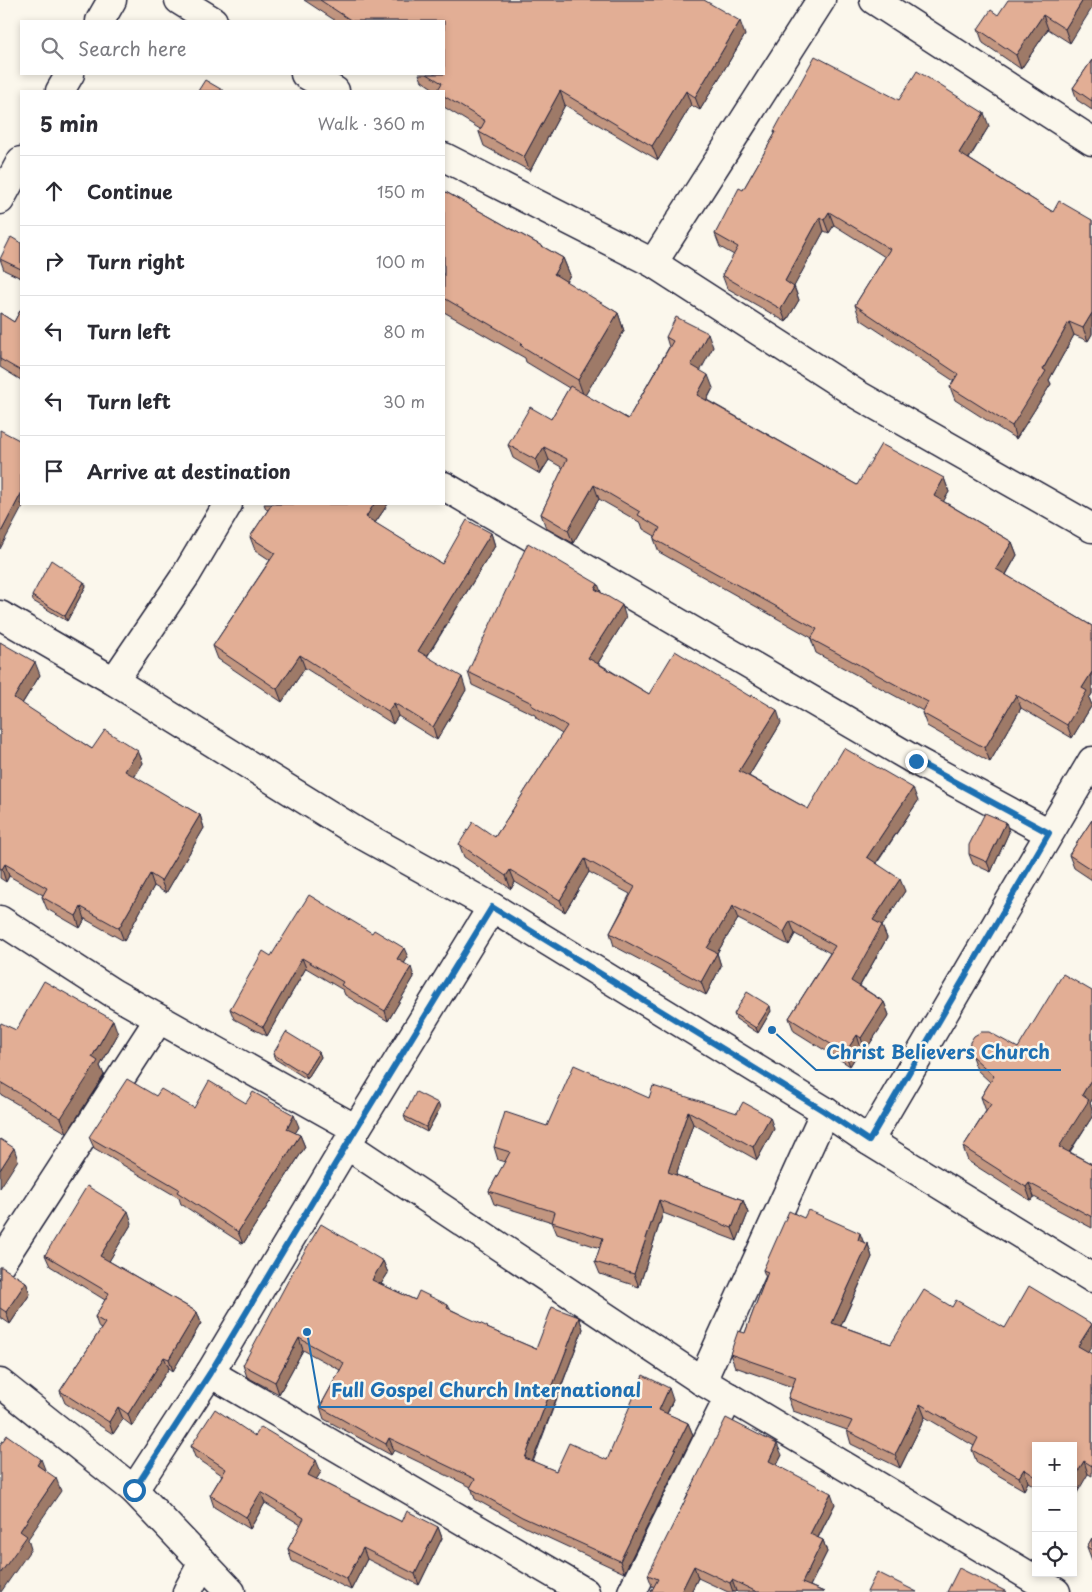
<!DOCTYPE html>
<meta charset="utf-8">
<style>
:root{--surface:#fff;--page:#f2f2f3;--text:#2b2b33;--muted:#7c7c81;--line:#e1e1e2}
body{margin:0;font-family:"Playpen Sans",sans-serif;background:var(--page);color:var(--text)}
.controls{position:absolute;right:15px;bottom:15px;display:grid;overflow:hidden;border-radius:0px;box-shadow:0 2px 8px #0003}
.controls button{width:45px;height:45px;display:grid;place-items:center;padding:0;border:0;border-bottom:1px solid var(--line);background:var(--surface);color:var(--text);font:25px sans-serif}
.stop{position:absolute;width:15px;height:15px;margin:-11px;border:4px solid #1f6fb2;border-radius:50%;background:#fff}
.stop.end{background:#1f6fb2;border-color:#fff;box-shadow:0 1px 5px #0008}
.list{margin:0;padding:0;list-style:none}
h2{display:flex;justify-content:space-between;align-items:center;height:65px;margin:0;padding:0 20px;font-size:21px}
h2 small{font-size:16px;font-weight:400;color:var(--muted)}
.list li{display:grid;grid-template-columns:32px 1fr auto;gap:15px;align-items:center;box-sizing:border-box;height:70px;padding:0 20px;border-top:1px solid var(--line)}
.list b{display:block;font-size:19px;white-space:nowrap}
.list em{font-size:16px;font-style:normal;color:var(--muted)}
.icon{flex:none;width:28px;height:28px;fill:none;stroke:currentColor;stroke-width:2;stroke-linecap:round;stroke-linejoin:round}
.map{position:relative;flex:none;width:1092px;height:1592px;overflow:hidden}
.search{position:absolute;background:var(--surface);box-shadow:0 2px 8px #0003;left:20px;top:20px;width:425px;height:55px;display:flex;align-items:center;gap:12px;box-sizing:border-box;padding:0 18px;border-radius:0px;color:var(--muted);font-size:19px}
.panel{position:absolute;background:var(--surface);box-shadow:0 2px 8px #0003;left:20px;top:90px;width:425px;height:415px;border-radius:0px}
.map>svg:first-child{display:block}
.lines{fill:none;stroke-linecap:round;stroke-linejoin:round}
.street-casing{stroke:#22223b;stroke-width:31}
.street{stroke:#fbf7ec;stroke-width:28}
.wall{fill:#c29680;stroke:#22223b}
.shaded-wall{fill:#9e7a68;stroke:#22223b}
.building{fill:#e2ae95;stroke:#22223b}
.route{stroke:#1f6fb2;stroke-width:6}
.leader{fill:none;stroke:#1f6fb2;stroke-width:2}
.callout-dot{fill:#1f6fb2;stroke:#fbf7ec;stroke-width:2}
.callout-label{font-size:19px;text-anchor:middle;font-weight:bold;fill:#1f6fb2;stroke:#fbf7ec;stroke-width:5;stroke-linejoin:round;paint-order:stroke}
</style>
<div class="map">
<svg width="1092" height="1592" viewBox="0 0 1092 1592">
<rect width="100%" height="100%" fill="#fbf7ec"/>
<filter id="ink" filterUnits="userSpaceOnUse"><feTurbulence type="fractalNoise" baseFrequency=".02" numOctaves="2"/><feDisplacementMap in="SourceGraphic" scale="10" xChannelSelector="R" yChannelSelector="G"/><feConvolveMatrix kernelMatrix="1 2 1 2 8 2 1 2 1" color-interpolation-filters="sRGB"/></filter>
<g filter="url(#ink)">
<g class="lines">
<defs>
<g id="street">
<polyline points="179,0 213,21"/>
<polyline points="874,0 1092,141"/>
<polyline points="100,21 112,0"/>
<polyline points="305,74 335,91"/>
<polyline points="60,91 70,74"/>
<polyline points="444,157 653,263 858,395 1092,528"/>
<polyline points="0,200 21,161"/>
<polyline points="653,263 821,0"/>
<polyline points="444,486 916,761 1049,833"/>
<polyline points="0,615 114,681 357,832 492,907 825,1111 869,1141 1092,1278"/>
<polyline points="114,681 186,575 228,504"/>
<polyline points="0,920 113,993 356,1129"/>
<polyline points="869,1141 1092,761"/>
<polyline points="347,1145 702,1381 1056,1592"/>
<polyline points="0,1264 159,1019"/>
<polyline points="210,1373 585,1592"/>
<polyline points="702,1381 825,1111"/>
<polyline points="0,1383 134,1490 231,1592"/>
<polyline points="134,1490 210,1373 356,1129 492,907"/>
<polyline points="187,1592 203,1562"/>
<polyline points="632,1592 729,1397"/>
</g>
</defs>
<use href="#street" class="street-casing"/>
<use href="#street" class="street"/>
</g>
<g class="wall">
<polygon points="304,0 704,0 745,35 700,110 691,105 658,160 565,105 530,171 484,146 479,132 480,129 444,107 444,91 437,91 422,81 419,74 444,74 444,21 336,21"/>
<polygon points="1092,0 1070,43 1048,29 1021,69 983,43 978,29 998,15"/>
<polygon points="1092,60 1092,110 1077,100 1073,88"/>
<polygon points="899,100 989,126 969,159 1053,212 1092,220 1092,334 1088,341 1074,335 1049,380 1051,384 1016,439 955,400 950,387 954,381 860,319 855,305 885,257 834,225 829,233 824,231 794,286 799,300 786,322 727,288 722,275 734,255 720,247 715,234 743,190 775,134 774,131"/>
<polygon points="444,191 563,258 570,275 566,282 618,313 624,331 585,395 628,419 669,347 666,337 713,347 700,370 713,388 707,400 857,485 944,478 949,492 943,501 1012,542 1017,555 1006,575 1092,626 1092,694 1089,698 1092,705 1072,738 1021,708 990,762 927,726 922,713 923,711 816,653 811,639 812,638 659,552 654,539 655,536 643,529 641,523 599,499 573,543 546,528 541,514 563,468 549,460 540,474 513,458 508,445 551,419 569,388 526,362 525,358 444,312"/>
<polygon points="21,243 21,278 4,270 0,259"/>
<polygon points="21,309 21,380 0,367 0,313 14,322"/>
<polygon points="264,504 388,504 375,523 442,564 491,533 495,546 427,657 466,690 437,740 398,716 393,724 305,668 282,702 218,659 213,646 270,560 255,550 250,537 268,510 266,509"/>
<polygon points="84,582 86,586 67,621 33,601 32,596"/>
<polygon points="601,592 626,618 598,663 649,694 781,723 749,776 808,809 918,801 877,863 905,891 882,926 887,938 860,986 884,1002 889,1015 865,1051 861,1048 850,1066 794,1031 789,1018 830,953 795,934 789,945 738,919 717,953 721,966 706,995 614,946 610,933 630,894 589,872 565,912 515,882 511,889 464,857 459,844 495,837 562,734 536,718 535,715 472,685 468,672"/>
<polygon points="0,642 40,675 22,704 92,749 138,751 143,763 134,777 200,815 204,828 166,893 154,886 124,941 85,919 80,928 47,909 42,897 43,895 9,876 6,882 0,878"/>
<polygon points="1092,820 1092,880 1074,868 1069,855"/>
<polygon points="1009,832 991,872 973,864 969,854"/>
<polygon points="271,956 408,957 404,963 414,977 388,1021 345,995 343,990 306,968 267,1036 234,1019 230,1009"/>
<polygon points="1092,991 1092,1100 1090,1103 1092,1108 1092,1117 1070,1152 1092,1164 1092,1228 1034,1197 1031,1201 968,1161 963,1147 986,1111 981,1097 990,1082 977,1070 969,1049 1018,1048"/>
<polygon points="771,1011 758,1033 736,1019 734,1014"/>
<polygon points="0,1026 16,1030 118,1034 100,1066 104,1075 67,1133 0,1094"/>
<polygon points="319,1052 321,1057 307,1079 275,1059 273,1054"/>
<polygon points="156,1096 194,1108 246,1103 299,1127 295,1133 300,1135 305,1147 243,1244 181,1204 179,1198 94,1148 89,1137"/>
<polygon points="649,1098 774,1129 757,1160 693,1124 676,1175 743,1200 748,1213 737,1241 663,1213 639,1287 600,1274 595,1262 600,1248 557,1234 552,1222 494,1204 489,1191 505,1162 498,1160 494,1147 547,1126"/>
<polygon points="440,1108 427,1132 406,1121 404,1116"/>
<polygon points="804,1218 868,1244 872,1257 841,1326 891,1344 952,1307 1005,1328 1088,1352 1092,1354 1092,1476 1036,1446 1036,1487 1028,1482 1024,1490 977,1463 972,1450 974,1446 925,1417 900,1468 851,1444 847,1430 793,1411 788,1398 792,1387 735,1367 730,1354 745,1333 766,1278 763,1270"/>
<polygon points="132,1223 109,1261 197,1312 201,1323 173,1371 169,1368 132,1426 123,1419 113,1434 65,1403 60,1391 101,1329 99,1328 95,1317 105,1300 50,1266 45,1255"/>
<polygon points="383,1261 388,1273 381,1284 415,1300 448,1305 450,1309 489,1329 536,1349 579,1317 583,1329 533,1462 556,1471 607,1460 673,1400 667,1414 688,1423 693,1435 624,1573 527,1528 475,1499 471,1487 394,1450 391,1455 324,1419 320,1407 340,1370 303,1350 279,1394 247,1377 243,1365"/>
<polygon points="0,1267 26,1282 30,1294 10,1324 0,1317"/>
<polygon points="255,1436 321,1472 316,1479 402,1522 438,1527 442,1538 419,1585 367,1559 351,1590 292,1561 288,1549 301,1525 265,1503 250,1529 214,1507 210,1495 222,1475 195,1457 191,1446"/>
<polygon points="782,1455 777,1465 835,1504 818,1538 823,1540 827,1552 810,1586 824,1592 737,1592 736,1591 735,1592 728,1592 698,1578 691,1592 651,1592 654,1587 652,1586 648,1575"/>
<polygon points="1092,1538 1092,1560 1087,1547"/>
</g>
<g class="shaded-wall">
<polygon points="1083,0 1092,0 1092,8 1070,43 1065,29"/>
<polygon points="1043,15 1048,29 1021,69 1016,55"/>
<polygon points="740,21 745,35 700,110 695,97"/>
<polygon points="560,91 565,105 530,171 524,157"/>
<polygon points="686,91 691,105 658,160 652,146"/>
<polygon points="984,113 989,126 964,166 959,153"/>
<polygon points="829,212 834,225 829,233 824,220"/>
<polygon points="820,217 824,231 790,294 785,281"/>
<polygon points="563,258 570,275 560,292 554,274"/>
<polygon points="794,287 799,300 786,322 781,309"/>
<polygon points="618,313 624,331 584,397 578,380"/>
<polygon points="1092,313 1092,334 1088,341 1083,328"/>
<polygon points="1069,322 1074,335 1049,380 1051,384 1016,439 1012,426"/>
<polygon points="708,333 713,347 696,379 691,365"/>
<polygon points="708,375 713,388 702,408 697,395"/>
<polygon points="544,447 549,460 540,474 536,460"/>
<polygon points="944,478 949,492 939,509 934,496"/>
<polygon points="594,485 599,499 573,543 568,530"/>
<polygon points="21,494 21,504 24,504 0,549 0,534"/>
<polygon points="374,504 388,504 370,530 366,517"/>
<polygon points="491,533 495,546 422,664 418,651"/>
<polygon points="1012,542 1017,555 1001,583 996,569"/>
<polygon points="84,582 86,586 67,621 65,616"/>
<polygon points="598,584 603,597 595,589"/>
<polygon points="622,605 626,618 593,671 588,658"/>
<polygon points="300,655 305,668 282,702 277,689"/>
<polygon points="35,662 40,675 18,710 14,698"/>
<polygon points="1092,672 1092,694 1089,698 1092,705 1072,738 1067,725 1082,688"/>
<polygon points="462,677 466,690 437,740 433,727"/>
<polygon points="1016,695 1021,708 990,762 985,748"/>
<polygon points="394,703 398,716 393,724 388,711"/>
<polygon points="777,710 781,723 744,784 739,771"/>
<polygon points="138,751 143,763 130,784 125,771"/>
<polygon points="913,788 918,801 872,869 867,857"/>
<polygon points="200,815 204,828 166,893 161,881"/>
<polygon points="1006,822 1009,832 991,872 987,862"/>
<polygon points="585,859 589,872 565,912 560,900"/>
<polygon points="5,864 9,876 6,882 2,869"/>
<polygon points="510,870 515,882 511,889 506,876"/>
<polygon points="150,874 154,886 124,941 119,928"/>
<polygon points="900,879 905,891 882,926 887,938 855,994 851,981 873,920"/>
<polygon points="733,906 738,919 712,961 707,948"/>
<polygon points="81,907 85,919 80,928 76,916"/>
<polygon points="790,921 795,934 789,945 784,932"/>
<polygon points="404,948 408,957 401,969 397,959"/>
<polygon points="717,953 721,966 706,995 701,982"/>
<polygon points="302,958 306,968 267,1036 263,1027"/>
<polygon points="411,967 414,977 388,1021 385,1011"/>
<polygon points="884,1002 889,1015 865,1051 861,1038"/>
<polygon points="770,1006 771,1011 758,1033 756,1028"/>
<polygon points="113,1020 118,1034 100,1066 104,1075 67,1133 61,1118 92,1057"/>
<polygon points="857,1035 861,1048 850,1066 845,1053"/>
<polygon points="319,1052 321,1057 307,1079 305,1074"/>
<polygon points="1092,1078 1092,1100 1090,1103 1092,1108 1092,1117 1064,1160 1059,1147 1082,1095"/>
<polygon points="438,1103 440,1108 427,1132 426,1127"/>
<polygon points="688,1111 693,1124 673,1184 668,1172"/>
<polygon points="294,1115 299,1127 291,1140 287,1129"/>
<polygon points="770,1117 774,1129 757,1160 753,1147"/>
<polygon points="300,1135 305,1147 243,1244 238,1232"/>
<polygon points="14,1148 18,1160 0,1188 0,1170"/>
<polygon points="1029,1183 1034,1197 1031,1201 1026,1187"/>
<polygon points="659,1200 663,1213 639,1287 634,1274"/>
<polygon points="743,1200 748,1213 737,1241 732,1228"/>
<polygon points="128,1211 132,1223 105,1268 100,1256"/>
<polygon points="860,1233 865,1246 858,1240"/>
<polygon points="868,1244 872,1257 836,1336 832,1323"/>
<polygon points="383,1261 388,1273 376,1292 372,1280"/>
<polygon points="26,1282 30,1294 10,1324 6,1312"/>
<polygon points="197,1312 201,1323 173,1371 169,1359"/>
<polygon points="579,1317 583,1329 529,1470 525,1458"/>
<polygon points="1092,1324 1092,1345 1083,1359 1078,1346"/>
<polygon points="299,1338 303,1350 279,1394 275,1382"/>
<polygon points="164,1357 169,1368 132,1426 128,1414"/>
<polygon points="669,1388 673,1400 663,1422 659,1410"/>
<polygon points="920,1404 925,1417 900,1468 895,1455"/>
<polygon points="118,1407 123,1419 113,1434 109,1422"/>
<polygon points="688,1423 693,1435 624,1573 620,1561"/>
<polygon points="389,1438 394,1450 391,1455 386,1444"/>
<polygon points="777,1444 782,1455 773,1472 769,1461"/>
<polygon points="41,1459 46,1472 37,1465"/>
<polygon points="316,1460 321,1472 312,1486 308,1475"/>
<polygon points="1084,1461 1088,1474 1073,1500 1073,1479"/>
<polygon points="1024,1469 1028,1482 1024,1490 1019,1477"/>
<polygon points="56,1478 61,1491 28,1539 31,1549 1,1592 0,1592 0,1574 20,1531"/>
<polygon points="261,1492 265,1503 250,1529 246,1517"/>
<polygon points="831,1493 835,1504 814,1545 810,1534"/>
<polygon points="438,1527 442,1538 419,1585 415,1574"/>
<polygon points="823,1540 827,1552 807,1592 802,1583"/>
<polygon points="363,1548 367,1559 351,1590 347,1579"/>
<polygon points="694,1566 698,1578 691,1592 681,1592"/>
<polygon points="732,1580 736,1591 735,1592 733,1592 730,1583"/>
</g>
<g class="building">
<polygon points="320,0 704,0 740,21 695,97 686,91 652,146 560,91 524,157 479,132 485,121 444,96 444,91 437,91 442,83 427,74 444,74 444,21 352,21"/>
<polygon points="1008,0 1083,0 1065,29 1043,15 1016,55 978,29 991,10 998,15"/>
<polygon points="815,56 899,100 917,71 984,113 959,153 1053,212 1059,201 1092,220 1092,313 1083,328 1069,322 1043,369 1046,371 1012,426 950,387 958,374 855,305 890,249 829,212 824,220 820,217 785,281 794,287 781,309 722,275 738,247 715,234 739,188 743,190 776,132 774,131"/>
<polygon points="1092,60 1092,101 1073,88"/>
<polygon points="205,80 224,91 198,91"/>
<polygon points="444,191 563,258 554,274 618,313 578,380 520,345 522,343 444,298"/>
<polygon points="11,237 21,243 21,269 0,259"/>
<polygon points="21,309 21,371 0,359 0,313 14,322"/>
<polygon points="676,317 708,333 691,365 708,375 697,395 857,485 881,444 944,478 934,496 1012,542 996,569 1092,626 1092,672 1082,688 1087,691 1067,725 1016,695 985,748 922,713 928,702 811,639 817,629 654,539 660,528 638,515 640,512 594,485 568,530 541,514 567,459 544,447 536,460 508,445 530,407 551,419 570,386 628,419 673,341 666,337"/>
<polygon points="0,430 21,441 21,494 0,534"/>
<polygon points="272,504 374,504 366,517 442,564 467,520 491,533 418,651 462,677 433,727 394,703 388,711 300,655 277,689 213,646 275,553 250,537"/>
<polygon points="528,543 598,584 595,589 622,605 588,658 649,694 675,651 751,697 752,695 777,710 739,771 808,809 844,748 913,788 867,857 900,879 873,920 882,925 851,981 884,1002 861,1038 857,1035 845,1053 789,1018 835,946 790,921 784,932 733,906 707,948 717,953 701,982 610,933 635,887 585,859 560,900 510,870 506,876 459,844 473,822 495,837 567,726 531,705 532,703 468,672"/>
<polygon points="51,560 84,582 65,616 32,596"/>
<polygon points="0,642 35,662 14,698 92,749 105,730 138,751 125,771 200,815 161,881 150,874 119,928 81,907 76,916 42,897 47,888 5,864 2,869 0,868"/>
<polygon points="985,813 1006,822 987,862 969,854 969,845"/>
<polygon points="1092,820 1092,870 1069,855"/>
<polygon points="309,895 372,933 374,930 404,948 397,959 411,967 385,1011 341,985 343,982 302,958 263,1027 230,1009 263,951 271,956"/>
<polygon points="1063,974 1092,991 1092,1078 1082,1095 1089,1100 1059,1147 1092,1164 1092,1217 1029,1183 1026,1187 963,1147 991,1104 981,1097 994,1076 972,1056 969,1049 970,1042 974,1036 981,1032 989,1032 1018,1048"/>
<polygon points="44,981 113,1020 92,1057 98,1061 61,1118 0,1082 0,1026 1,1023 16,1030"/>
<polygon points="747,992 770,1006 756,1028 734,1014"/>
<polygon points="286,1032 319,1052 305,1074 273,1054"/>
<polygon points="574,1065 649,1098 653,1086 737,1113 743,1102 770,1117 753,1147 688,1111 668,1172 743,1200 732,1228 659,1200 634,1274 595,1262 603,1238 552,1222 555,1212 489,1191 510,1152 494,1147 505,1112 547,1126"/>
<polygon points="127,1079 156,1096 161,1089 194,1108 209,1081 246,1103 253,1092 294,1115 287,1129 300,1135 238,1232 177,1192 179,1189 89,1137"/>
<polygon points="416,1092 438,1103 426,1127 404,1116"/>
<polygon points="0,1139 14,1148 0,1170"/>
<polygon points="87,1186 128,1211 100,1256 197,1312 169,1359 164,1357 128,1414 118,1407 109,1422 60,1391 105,1323 95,1317 109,1293 45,1255"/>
<polygon points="808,1210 860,1233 858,1240 868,1244 832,1323 891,1344 924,1290 952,1307 956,1300 1005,1328 1029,1286 1092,1324 1078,1346 1092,1354 1092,1466 1084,1461 1073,1479 1073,1446 1036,1446 1036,1477 1024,1469 1019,1477 972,1450 978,1438 920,1404 895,1455 847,1431 852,1421 788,1398 796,1377 730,1354 738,1331 745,1333 768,1272 763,1270 789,1211 804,1218"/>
<polygon points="321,1224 383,1261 372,1280 415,1300 419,1291 448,1305 447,1308 488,1327 487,1328 536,1349 552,1307 579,1317 525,1458 556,1471 569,1443 607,1460 643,1375 669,1388 659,1410 688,1423 620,1561 522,1517 470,1488 475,1479 389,1438 386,1444 320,1407 344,1363 299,1338 275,1382 243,1365 296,1266"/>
<polygon points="0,1267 2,1267 26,1282 6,1312 0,1308"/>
<polygon points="215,1409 255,1436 261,1427 316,1460 308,1475 402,1522 407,1511 438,1527 415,1574 363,1548 347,1579 288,1549 304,1518 261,1492 246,1517 210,1495 226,1469 191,1446"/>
<polygon points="726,1418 777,1444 769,1461 831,1493 810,1534 823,1540 802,1583 824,1592 757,1592 732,1580 730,1583 694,1566 681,1592 651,1592 658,1579 648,1575"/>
<polygon points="7,1435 41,1459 37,1465 56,1478 20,1531 27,1536 0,1574 0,1445"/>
<polygon points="1092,1538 1092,1550 1087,1547"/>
<polygon points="959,1568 1007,1592 947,1592"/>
<polygon points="877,1572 917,1592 867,1592"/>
</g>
</g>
<g class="lines" filter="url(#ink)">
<polyline class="route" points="134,1490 210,1373 356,1129 492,907 824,1111 869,1141 1049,833 916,761"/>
</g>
<path class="leader" d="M772 1030L816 1070H1061M307 1332L320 1407H652"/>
<g class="callout-dot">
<circle cx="772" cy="1030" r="5"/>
<circle cx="307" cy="1332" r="5"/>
</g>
<g class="callout-label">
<text x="938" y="1059">Christ Believers Church</text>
<text x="486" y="1397">Full Gospel Church International</text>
</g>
</svg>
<div class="controls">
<button>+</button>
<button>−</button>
<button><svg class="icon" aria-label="locate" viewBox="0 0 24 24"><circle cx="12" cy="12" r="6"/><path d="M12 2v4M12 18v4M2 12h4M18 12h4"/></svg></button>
</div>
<div class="stop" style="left:134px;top:1490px"></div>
<div class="stop end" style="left:916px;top:761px"></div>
<div class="search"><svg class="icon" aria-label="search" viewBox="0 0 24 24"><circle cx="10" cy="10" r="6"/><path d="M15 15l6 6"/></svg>Search here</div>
<section class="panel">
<h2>5 min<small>Walk · 360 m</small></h2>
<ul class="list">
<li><svg class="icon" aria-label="ahead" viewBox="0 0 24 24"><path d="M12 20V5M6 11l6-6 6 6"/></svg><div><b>Continue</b></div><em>150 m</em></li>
<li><svg class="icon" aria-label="right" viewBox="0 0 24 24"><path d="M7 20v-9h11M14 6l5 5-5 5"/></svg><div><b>Turn right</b></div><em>100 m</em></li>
<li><svg class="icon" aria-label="left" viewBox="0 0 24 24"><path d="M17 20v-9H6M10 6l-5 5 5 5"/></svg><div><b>Turn left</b></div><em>80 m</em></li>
<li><svg class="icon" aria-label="left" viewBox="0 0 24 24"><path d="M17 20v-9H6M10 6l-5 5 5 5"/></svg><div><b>Turn left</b></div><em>30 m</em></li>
<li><svg class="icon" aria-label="arrive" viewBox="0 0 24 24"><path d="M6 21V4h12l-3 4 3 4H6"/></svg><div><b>Arrive at destination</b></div></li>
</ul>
</section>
</div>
